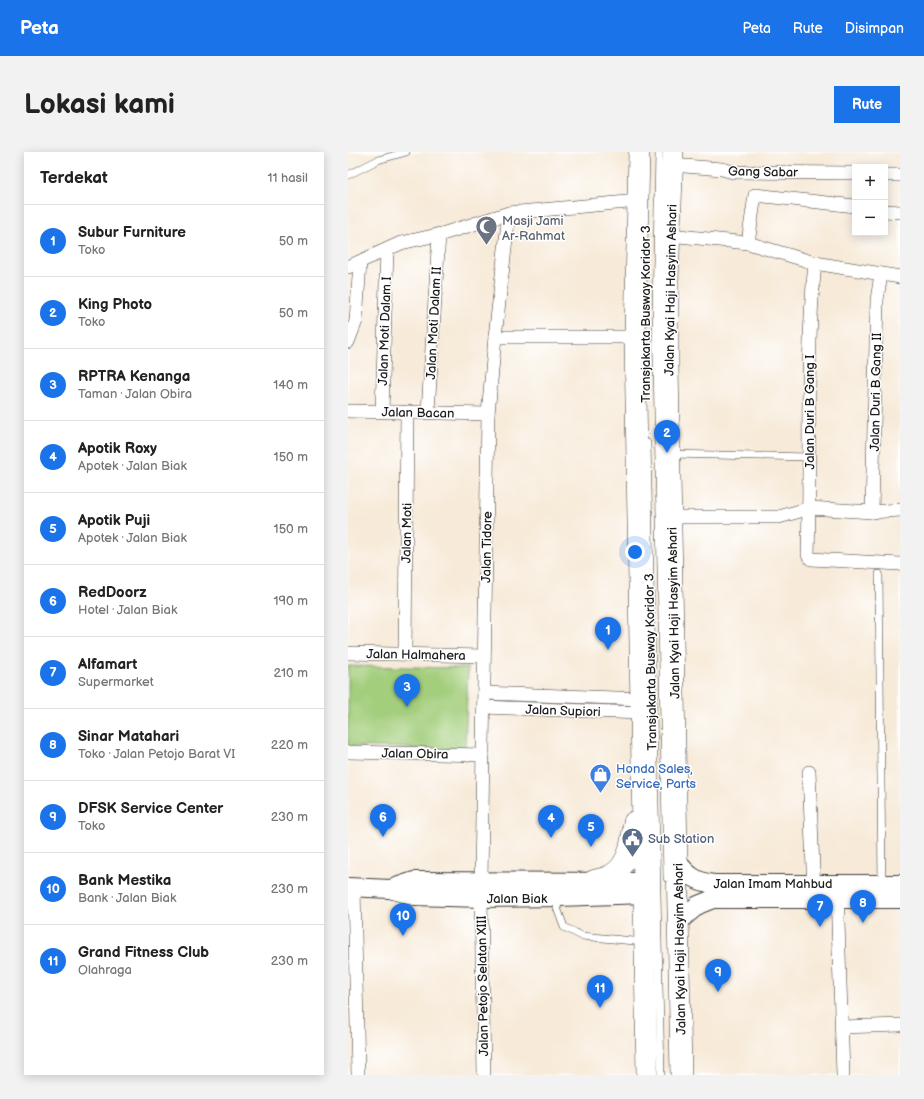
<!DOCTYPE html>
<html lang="id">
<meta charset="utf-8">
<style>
:root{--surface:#fff;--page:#f2f2f2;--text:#222;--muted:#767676;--line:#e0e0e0;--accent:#1a73e8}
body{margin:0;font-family:"Balsamiq Sans",sans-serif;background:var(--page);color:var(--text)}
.controls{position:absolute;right:12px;top:12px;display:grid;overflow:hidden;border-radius:0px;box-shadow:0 2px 10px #0003}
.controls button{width:36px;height:36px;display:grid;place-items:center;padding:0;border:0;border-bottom:1px solid var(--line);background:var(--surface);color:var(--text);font:20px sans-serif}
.you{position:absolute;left:287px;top:400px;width:14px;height:14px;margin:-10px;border:3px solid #fff;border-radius:50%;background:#1a73e8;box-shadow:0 0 0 6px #1a73e833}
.badge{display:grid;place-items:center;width:26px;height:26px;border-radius:50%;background:var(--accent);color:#fff;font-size:13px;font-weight:700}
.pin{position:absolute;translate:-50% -33px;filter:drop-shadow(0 1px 2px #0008)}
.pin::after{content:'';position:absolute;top:21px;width:14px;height:12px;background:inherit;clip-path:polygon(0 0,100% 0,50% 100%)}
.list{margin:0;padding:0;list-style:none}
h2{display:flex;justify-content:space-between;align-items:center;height:52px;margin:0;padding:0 16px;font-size:17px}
h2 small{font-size:13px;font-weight:400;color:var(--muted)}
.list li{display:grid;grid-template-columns:26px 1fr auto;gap:12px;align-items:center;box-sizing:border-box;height:72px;padding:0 16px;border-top:1px solid var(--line)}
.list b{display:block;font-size:15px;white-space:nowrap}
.list p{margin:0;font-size:13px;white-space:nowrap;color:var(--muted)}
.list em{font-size:13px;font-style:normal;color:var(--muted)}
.map{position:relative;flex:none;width:552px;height:923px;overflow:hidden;border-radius:0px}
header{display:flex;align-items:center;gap:24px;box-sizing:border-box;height:56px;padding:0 20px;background:var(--accent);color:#fff}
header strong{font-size:19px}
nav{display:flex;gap:22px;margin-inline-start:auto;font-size:14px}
.intro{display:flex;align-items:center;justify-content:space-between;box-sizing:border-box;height:96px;padding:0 24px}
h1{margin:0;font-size:28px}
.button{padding:10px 18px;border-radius:0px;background:var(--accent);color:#fff;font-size:14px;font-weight:700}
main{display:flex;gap:24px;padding:0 24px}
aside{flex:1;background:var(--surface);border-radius:0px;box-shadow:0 2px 10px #0003}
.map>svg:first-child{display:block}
.green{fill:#a3ce7b;stroke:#60754c}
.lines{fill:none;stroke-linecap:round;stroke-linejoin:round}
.lane-casing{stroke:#3d3b38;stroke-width:8}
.street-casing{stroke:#3d3b38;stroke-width:14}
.secondary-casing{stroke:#3d3b38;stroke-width:20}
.primary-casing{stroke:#3d3b38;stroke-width:22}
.lane{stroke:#fff;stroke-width:7}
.street{stroke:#fff;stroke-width:13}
.secondary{stroke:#fff;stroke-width:18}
.primary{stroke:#fff;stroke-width:21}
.labels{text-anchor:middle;stroke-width:3;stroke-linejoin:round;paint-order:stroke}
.street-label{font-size:13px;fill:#1c1c1c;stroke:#fff}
.worship-label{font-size:13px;fill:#5b616d;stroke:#fff;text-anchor:start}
.shop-label{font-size:13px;fill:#366cbe;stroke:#fff;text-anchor:start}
.service-label{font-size:13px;fill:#4e5e75;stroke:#fff;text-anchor:start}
</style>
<header>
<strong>Peta</strong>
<nav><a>Peta</a><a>Rute</a><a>Disimpan</a></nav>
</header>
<div class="intro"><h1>Lokasi kami</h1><a class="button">Rute</a></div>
<main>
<aside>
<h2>Terdekat<small>11 hasil</small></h2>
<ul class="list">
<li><span class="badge">1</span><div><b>Subur Furniture</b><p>Toko</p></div><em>50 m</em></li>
<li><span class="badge">2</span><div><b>King Photo</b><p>Toko</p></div><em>50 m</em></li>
<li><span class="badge">3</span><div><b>RPTRA Kenanga</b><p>Taman · Jalan Obira</p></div><em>140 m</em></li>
<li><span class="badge">4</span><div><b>Apotik Roxy</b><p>Apotek · Jalan Biak</p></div><em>150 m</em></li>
<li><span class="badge">5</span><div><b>Apotik Puji</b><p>Apotek · Jalan Biak</p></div><em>150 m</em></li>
<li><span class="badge">6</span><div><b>RedDoorz</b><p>Hotel · Jalan Biak</p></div><em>190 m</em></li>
<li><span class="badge">7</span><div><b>Alfamart</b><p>Supermarket</p></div><em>210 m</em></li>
<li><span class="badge">8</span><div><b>Sinar Matahari</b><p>Toko · Jalan Petojo Barat VI</p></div><em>220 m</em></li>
<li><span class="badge">9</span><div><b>DFSK Service Center</b><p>Toko</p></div><em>230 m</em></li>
<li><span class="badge">10</span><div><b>Bank Mestika</b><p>Bank · Jalan Biak</p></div><em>230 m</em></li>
<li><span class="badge">11</span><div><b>Grand Fitness Club</b><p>Olahraga</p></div><em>230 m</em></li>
</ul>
</aside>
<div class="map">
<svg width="552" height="923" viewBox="0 0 552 923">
<rect width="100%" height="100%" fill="#fff"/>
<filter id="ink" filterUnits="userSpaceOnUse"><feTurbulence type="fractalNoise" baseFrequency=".025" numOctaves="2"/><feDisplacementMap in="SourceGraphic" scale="8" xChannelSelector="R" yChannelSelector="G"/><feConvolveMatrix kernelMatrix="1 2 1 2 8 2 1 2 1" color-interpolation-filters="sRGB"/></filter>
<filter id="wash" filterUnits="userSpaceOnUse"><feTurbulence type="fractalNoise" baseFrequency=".012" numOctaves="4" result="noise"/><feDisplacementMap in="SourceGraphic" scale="16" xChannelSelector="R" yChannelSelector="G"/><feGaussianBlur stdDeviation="0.9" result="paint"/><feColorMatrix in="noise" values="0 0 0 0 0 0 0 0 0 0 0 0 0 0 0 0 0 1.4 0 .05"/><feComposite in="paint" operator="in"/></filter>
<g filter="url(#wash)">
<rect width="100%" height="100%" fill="#f7ead8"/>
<polygon class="green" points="0,514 120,516 117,598 0,594"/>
</g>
<g filter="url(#ink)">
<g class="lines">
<defs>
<g id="lane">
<polyline points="311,0 308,159 319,726"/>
<polyline points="0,23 30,8 58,0"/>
<polyline points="299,291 313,923"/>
<polyline points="323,302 461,305"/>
<polyline points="531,422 534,732"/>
<polyline points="211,746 209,756 216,775 234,784 296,790"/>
</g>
<g id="street">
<polyline points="324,13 374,17 385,20 507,21"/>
<polyline points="537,23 552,23"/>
<polyline points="537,59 552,60"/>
<polyline points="321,83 400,91 467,111 552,125"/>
<polyline points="400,91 407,43 507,54"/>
<path d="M467 111C457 208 463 305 460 403L463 407 552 412"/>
<polyline points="0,115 53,91 94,82 161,61 290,49"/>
<polyline points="147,185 287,185"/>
<polyline points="0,190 8,169 12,110"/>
<polyline points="0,259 140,262"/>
<polyline points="34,259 39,98"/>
<polyline points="80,260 91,82"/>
<polyline points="524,360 529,148 533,122"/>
<polyline points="323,365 431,365 462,356 524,360 552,358"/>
<polyline points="0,501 136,504"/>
<polyline points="57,502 59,260"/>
<polyline points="136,541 294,547"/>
<polyline points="136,555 294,561"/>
<polyline points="0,600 135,603"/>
<polyline points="461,620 466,740"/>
<polyline points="133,729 140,262 147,185 161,61"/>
<polyline points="6,735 10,923"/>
<polyline points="489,739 495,923"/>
<polyline points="133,746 136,923"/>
<polyline points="494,875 552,873"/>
</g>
<g id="secondary">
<path d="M330 710C339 723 349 730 366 732H552"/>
<polyline points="0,735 42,737 66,744 133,746 211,745 297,742"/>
<polyline points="42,737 66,729 296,730"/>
<polyline points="331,769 350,753 365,747 552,747"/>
</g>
<g id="primary">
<polyline points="291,0 287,185 299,923"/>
<polyline points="325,0 320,128 320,214 333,923"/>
<path d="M245 729C251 727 258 726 263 723 281 714 284 688 286 670"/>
</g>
</defs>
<use href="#lane" class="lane-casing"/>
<use href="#street" class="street-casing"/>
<use href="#secondary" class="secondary-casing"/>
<use href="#primary" class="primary-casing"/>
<use href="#lane" class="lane"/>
<use href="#street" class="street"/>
<use href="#secondary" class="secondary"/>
<use href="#primary" class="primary"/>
</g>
</g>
<defs>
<symbol id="mosque-pin" viewBox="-11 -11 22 30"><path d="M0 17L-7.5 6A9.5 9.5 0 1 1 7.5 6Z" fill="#6b7280" stroke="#fff"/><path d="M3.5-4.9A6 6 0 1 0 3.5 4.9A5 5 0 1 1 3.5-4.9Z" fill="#fff"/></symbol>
<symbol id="shop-pin" viewBox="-11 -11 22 30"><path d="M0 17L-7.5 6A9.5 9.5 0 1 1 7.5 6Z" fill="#3f7fe0" stroke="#fff"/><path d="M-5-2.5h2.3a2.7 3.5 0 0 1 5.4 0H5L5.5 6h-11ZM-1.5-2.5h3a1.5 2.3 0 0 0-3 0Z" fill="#fff"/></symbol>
<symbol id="civic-pin" viewBox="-11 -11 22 30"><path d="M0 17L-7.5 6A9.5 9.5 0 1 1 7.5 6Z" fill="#5c6f8a" stroke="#fff"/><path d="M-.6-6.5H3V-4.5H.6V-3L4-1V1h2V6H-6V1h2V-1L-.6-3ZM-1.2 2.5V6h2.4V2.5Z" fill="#fff"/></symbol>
</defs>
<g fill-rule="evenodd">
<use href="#mosque-pin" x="126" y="62" width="25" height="34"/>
<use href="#shop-pin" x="240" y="610" width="25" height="34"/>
<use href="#civic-pin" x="272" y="674" width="25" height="34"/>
</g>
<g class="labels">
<g class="street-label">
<text transform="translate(415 19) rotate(1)" y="5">Gang Sabar</text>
<text transform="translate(322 138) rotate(-89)" y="5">Jalan Kyai Haji Hasyim Ashari</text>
<text transform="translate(297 162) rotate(-90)" y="5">Transjakarta Busway Koridor 3</text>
<text transform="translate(85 171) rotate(-87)" y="5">Jalan Moti Dalam II</text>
<text transform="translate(36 179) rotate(-88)" y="5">Jalan Moti Dalam I</text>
<text transform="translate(527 240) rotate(-89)" y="5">Jalan Duri B Gang II</text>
<text transform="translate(70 260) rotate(1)" y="5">Jalan Bacan</text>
<text transform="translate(461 260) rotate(-90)" y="5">Jalan Duri B Gang I</text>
<text transform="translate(58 381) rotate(-89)" y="5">Jalan Moti</text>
<text transform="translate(138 395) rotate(-89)" y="5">Jalan Tidore</text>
<text transform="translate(325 461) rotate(-91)" y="5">Jalan Kyai Haji Hasyim Ashari</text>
<text transform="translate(68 502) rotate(1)" y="5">Jalan Halmahera</text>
<text transform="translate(302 510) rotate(-91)" y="5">Transjakarta Busway Koridor 3</text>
<text transform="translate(215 558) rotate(2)" y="5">Jalan Supiori</text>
<text transform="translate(67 601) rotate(1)" y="5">Jalan Obira</text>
<text x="425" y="736">Jalan Imam Mahbud</text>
<text x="169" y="751">Jalan Biak</text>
<text transform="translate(331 797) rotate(-91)" y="5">Jalan Kyai Haji Hasyim Ashari</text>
<text transform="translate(134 834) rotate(-91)" y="5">Jalan Petojo Selatan XIII</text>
</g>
<g class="worship-label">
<text x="154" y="73">Masji Jami<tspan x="154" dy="15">Ar-Rahmat</tspan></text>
</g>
<g class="shop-label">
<text x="268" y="621">Honda Sales,<tspan x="268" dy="15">Service, Parts</tspan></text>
</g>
<g class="service-label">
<text x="300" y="691">Sub Station</text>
</g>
</g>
</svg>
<div class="controls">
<button>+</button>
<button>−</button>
</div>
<div class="you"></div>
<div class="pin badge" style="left:260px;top:498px">1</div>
<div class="pin badge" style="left:319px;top:301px">2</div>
<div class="pin badge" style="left:59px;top:555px">3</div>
<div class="pin badge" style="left:203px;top:686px">4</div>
<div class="pin badge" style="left:243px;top:695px">5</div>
<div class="pin badge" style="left:35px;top:685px">6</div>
<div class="pin badge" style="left:472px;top:775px">7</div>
<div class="pin badge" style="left:515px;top:771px">8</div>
<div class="pin badge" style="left:370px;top:840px">9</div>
<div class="pin badge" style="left:55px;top:784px">10</div>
<div class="pin badge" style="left:252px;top:856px">11</div>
</div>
</main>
